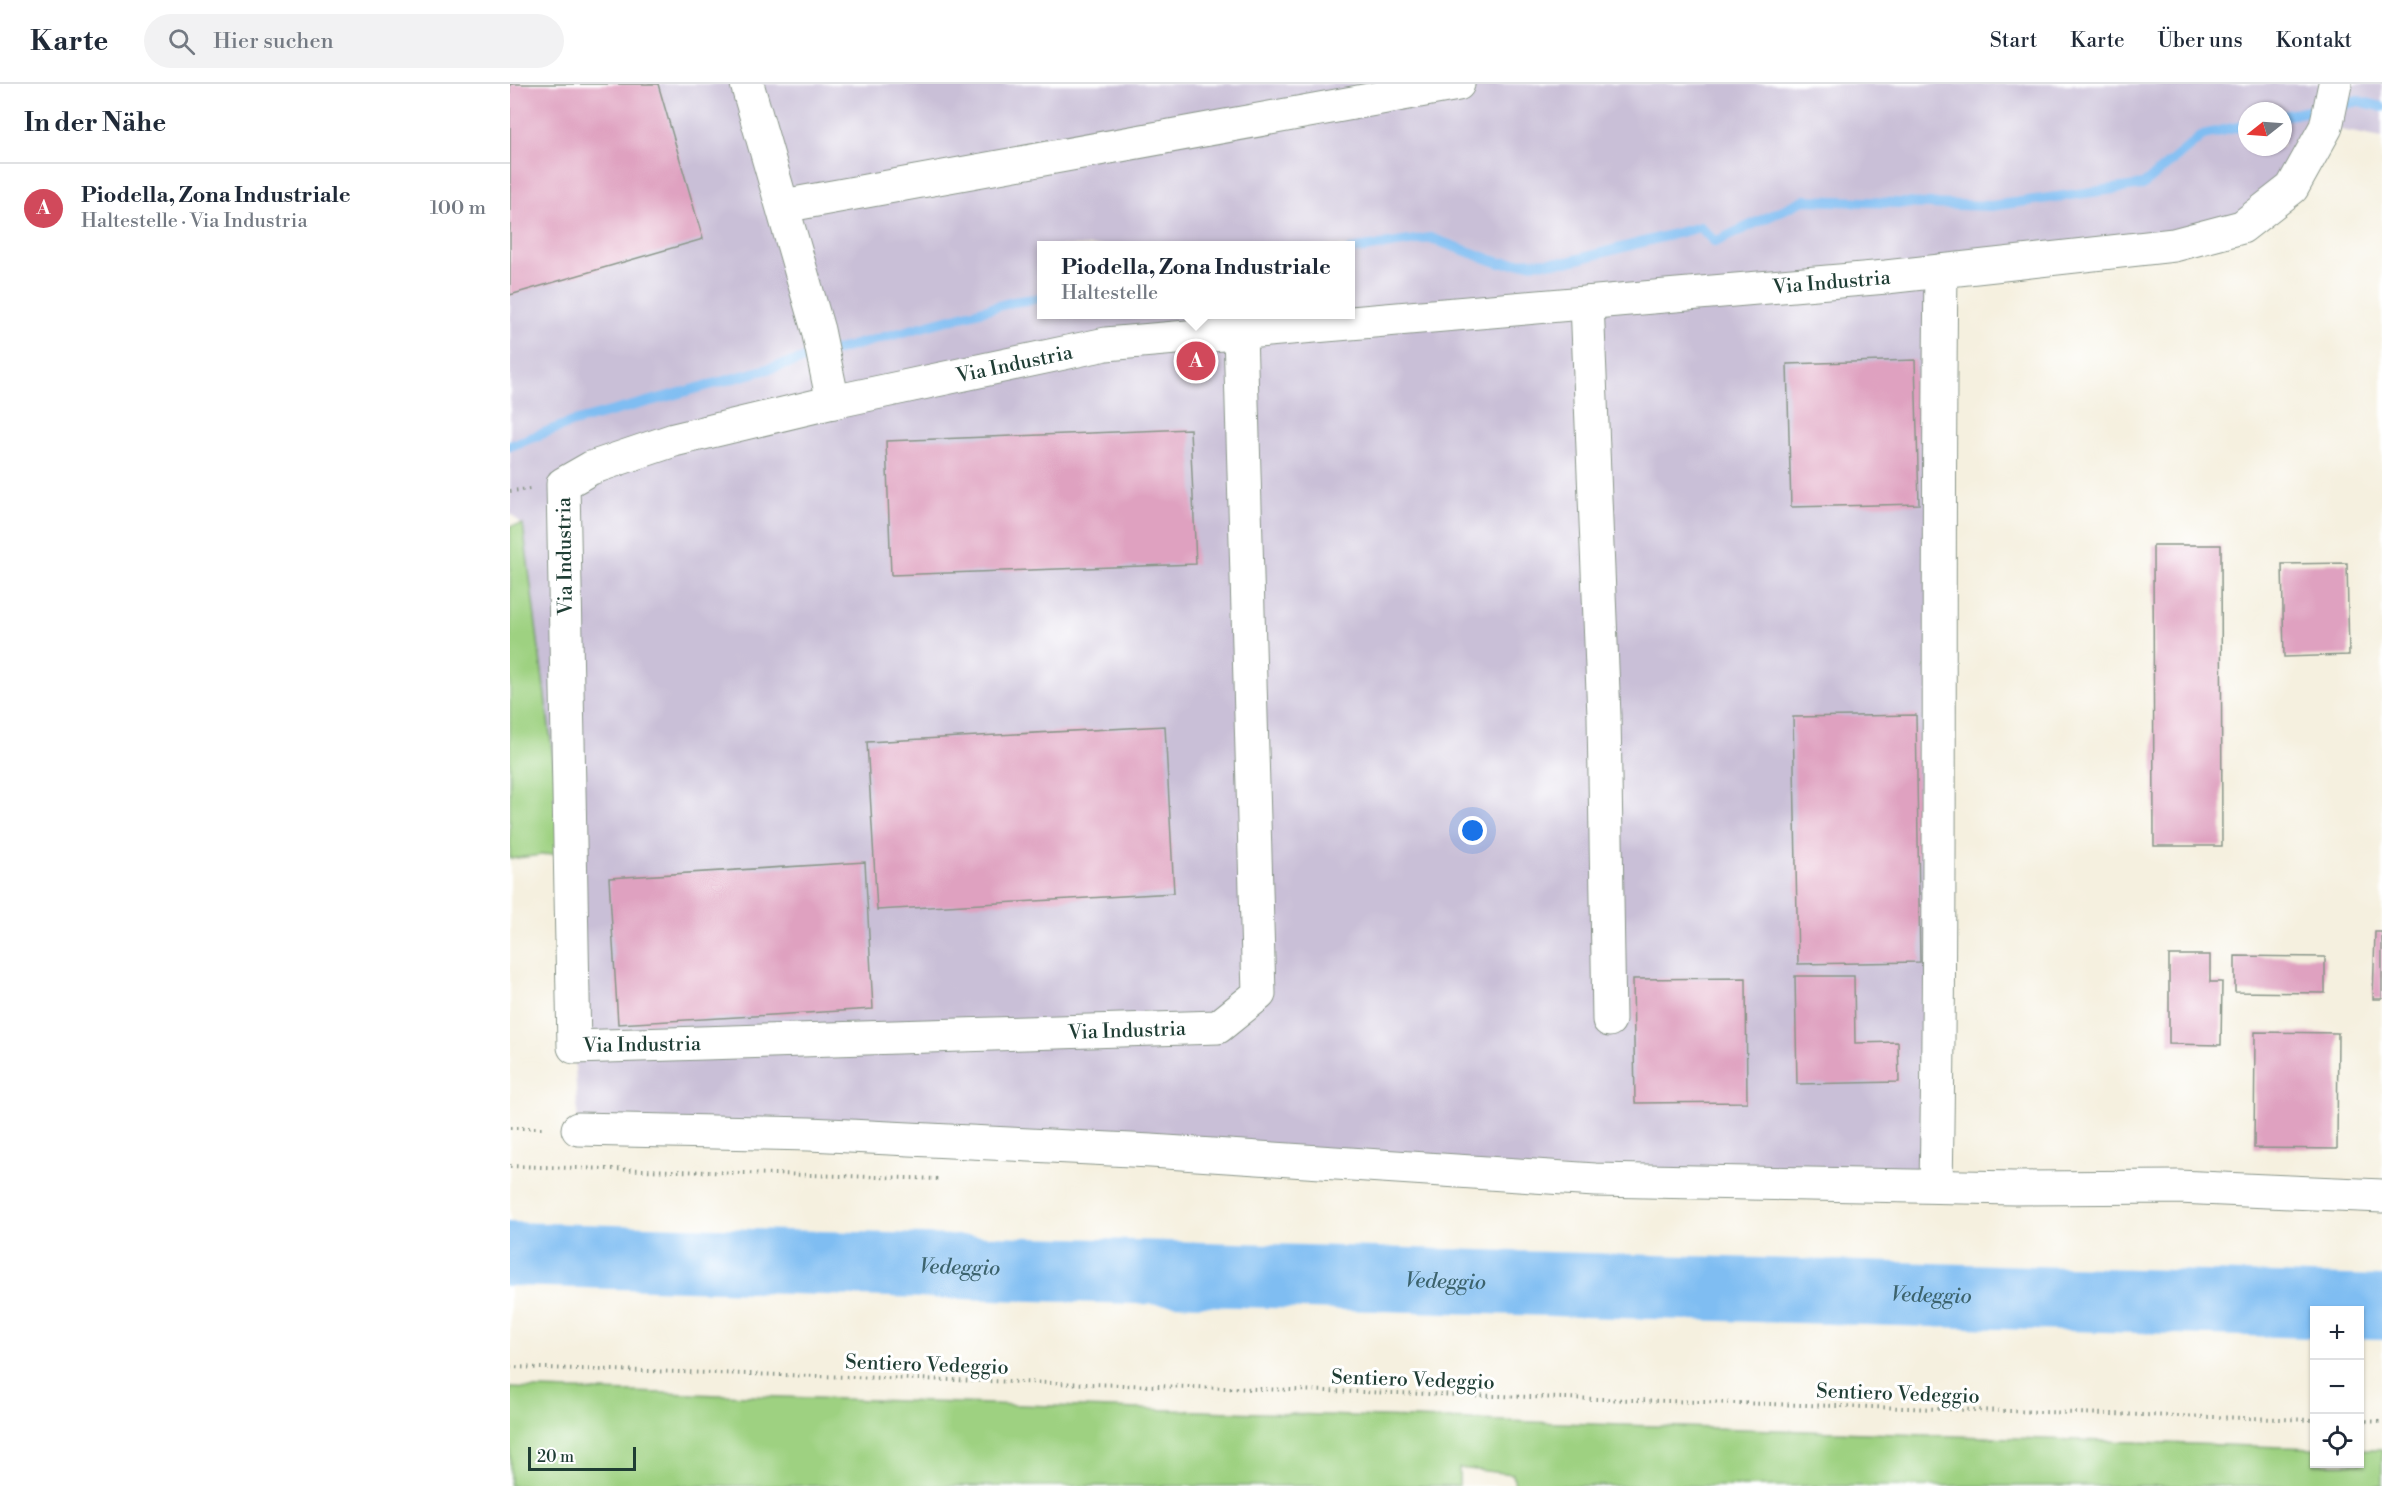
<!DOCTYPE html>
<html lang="de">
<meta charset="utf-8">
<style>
:root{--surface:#fff;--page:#f2f2f3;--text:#1f2937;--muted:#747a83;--line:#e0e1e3;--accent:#d1495b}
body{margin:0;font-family:"Libre Bodoni",serif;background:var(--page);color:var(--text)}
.controls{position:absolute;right:18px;bottom:18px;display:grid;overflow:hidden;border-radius:0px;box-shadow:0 2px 4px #0004}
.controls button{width:54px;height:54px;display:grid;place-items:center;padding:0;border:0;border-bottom:2px solid var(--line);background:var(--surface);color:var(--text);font:30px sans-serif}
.compass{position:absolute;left:1728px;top:18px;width:54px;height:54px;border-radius:50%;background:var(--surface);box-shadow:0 2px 4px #0004;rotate:253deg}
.scale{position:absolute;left:18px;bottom:15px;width:108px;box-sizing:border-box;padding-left:6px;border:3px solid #1f3d34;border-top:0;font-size:16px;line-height:21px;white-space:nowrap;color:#1f3d34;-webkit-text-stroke:4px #fff;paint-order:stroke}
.you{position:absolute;left:963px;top:747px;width:21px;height:21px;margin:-15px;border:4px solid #fff;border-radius:50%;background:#1a73e8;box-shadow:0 0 0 9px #1a73e833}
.badge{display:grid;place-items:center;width:39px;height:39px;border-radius:50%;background:var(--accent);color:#fff;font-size:20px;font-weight:700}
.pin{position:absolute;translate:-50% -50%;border:3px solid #fff;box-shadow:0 2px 6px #0006}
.popup{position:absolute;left:527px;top:157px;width:318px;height:78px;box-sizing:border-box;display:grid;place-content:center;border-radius:0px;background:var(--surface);filter:drop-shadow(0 2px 4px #0005);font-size:20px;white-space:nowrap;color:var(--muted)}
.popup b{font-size:22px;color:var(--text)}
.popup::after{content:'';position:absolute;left:50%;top:100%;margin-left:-12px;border:12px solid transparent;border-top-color:var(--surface)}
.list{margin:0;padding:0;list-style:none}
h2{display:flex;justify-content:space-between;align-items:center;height:78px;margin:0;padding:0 24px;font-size:26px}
h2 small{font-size:20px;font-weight:400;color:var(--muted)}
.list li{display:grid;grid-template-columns:39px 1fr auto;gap:18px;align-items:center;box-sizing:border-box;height:90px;padding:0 24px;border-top:2px solid var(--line)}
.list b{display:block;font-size:22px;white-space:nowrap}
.list p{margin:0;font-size:20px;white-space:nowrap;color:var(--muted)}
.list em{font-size:20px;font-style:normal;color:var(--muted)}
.icon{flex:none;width:33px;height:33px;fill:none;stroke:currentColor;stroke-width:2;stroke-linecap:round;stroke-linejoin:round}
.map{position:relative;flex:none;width:1872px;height:1402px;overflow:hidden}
header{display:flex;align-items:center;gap:36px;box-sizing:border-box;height:84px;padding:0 30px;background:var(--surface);border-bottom:2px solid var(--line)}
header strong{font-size:28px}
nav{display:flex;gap:33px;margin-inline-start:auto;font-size:21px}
.search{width:420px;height:54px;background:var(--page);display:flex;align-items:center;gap:15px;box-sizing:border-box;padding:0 21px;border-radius:33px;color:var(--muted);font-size:22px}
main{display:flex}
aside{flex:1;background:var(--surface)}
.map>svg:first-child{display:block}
.industrial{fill:#c9bfd7;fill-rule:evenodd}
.green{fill:#9ed181;stroke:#5e875a;stroke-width:1.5}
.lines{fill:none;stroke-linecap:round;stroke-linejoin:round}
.stream{stroke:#7fbdf2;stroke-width:10}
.river{stroke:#7fbdf2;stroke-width:64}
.building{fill:#dfa1c0}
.minor-casing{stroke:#8a968a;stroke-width:35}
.path{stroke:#8a968a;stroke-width:4;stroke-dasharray:1.5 4.5;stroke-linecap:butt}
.minor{stroke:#fff;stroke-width:33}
.labels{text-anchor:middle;stroke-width:6;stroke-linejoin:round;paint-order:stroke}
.street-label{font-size:20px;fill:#1f3d34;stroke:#fff}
.water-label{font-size:21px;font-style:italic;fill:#3c636d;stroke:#fff}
</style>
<header>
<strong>Karte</strong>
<div class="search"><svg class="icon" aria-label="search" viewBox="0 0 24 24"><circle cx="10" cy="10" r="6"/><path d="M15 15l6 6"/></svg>Hier suchen</div>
<nav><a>Start</a><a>Karte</a><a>Über uns</a><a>Kontakt</a></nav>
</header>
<main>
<aside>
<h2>In der Nähe<small></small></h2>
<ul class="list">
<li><span class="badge">A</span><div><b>Piodella, Zona Industriale</b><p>Haltestelle · Via Industria</p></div><em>100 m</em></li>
</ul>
</aside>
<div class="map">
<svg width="1872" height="1402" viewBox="0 0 1872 1402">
<rect width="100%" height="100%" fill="#fff"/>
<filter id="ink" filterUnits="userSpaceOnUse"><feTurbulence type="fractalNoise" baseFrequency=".0167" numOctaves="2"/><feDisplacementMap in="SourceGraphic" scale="12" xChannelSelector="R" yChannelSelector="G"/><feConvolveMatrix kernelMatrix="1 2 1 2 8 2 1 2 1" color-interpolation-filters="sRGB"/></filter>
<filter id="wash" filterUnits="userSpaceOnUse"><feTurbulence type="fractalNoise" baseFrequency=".008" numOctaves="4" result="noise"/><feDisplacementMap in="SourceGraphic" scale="24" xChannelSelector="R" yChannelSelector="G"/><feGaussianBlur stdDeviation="1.35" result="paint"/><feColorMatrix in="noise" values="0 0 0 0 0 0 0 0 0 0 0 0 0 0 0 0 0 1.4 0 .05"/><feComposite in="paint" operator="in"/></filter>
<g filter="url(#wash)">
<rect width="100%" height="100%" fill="#f5f0df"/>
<path class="industrial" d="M0 0H1872V54L1816 43 1732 143 1431 187 1426 1102 68 1045 55 768 13 441 0 429ZM1737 27H1773V63H1737ZM532 162H840V230H532Z"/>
<g class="green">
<polygon points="13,440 55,768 0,775 0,442"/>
<polygon points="0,1304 1804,1364 1804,1380 1850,1380 1850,1366 1872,1366 1872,1402 1005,1402 1003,1390 949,1384 949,1402 0,1402"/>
</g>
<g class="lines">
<g class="stream">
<polyline points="1773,32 1849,17 1872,23"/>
<polyline points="840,166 920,154 990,179 1057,178 1190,143 1205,158 1294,116 1481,122 1633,101 1693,51 1737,41"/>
<polyline points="0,362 60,339 503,218 532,214"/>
</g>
<path class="river" id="s1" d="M0 1170 1872 1224"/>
</g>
<g id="blocks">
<g class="building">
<polygon points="0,0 148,0 193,155 0,211"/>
<polygon points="1405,276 1409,420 1281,423 1277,280"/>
<polygon points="680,345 686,480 381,491 376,357"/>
<polygon points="1643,461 1711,461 1712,762 1644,762"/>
<polygon points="1837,479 1839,571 1774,573 1772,480"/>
<polygon points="1406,631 1410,878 1288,880 1283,633"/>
<polygon points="655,642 664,809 367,826 357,658"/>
<polygon points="355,778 363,925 108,940 99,794"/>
<polygon points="1865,848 1872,848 1872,915 1863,915"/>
<polygon points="1659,871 1700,871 1700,898 1712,898 1711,961 1659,960"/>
<polygon points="1725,872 1815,873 1815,909 1725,908"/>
<polygon points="1285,892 1344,892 1345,959 1388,958 1389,998 1287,1000"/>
<polygon points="1236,894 1237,1018 1125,1019 1123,895"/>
<polygon points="1745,948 1828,949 1827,1065 1744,1064"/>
</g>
</g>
</g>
<g filter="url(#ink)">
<use href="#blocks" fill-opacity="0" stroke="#8a968a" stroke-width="1.5"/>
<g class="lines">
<defs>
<g id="minor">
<polyline points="237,0 308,246 323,318"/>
<polyline points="273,122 948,0"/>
<polyline points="1077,219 1094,632 1099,936"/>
<path id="s2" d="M730 249 749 910 708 943 64 963 53 400 81 384 164 356 323 318 596 260 1376 193 1664 161 1732 143 1782 104 1816 43 1825 0"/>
<polyline points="68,1045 299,1050 641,1067 1085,1096 1504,1104 1668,1103 1872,1112"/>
<path d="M1426 1102C1432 797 1427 492 1431 187"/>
</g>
</defs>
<use href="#minor" class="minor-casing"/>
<g class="path">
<polyline points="0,407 20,405"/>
<polyline points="0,1044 34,1044"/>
<polyline points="0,1082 431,1095"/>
<polyline points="0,1283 1804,1336"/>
<polyline points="1850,1337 1872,1338"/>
</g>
<use href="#minor" class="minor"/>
</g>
</g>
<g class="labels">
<g class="street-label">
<text dy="7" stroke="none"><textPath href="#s2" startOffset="3212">Via Industria</textPath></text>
<text dy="7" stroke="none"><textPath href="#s2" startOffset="2390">Via Industria</textPath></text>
<text transform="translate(54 472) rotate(-91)" y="7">Via Industria</text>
<text transform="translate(617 946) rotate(-2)" y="7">Via Industria</text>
<text transform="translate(132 960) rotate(-1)" y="7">Via Industria</text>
<text transform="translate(417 1280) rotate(2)" y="7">Sentiero Vedeggio</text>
<text transform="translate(903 1295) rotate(2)" y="7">Sentiero Vedeggio</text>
<text transform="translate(1388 1309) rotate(2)" y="7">Sentiero Vedeggio</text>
</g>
<g class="water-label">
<text dy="7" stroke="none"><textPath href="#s1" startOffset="450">Vedeggio</textPath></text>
<text dy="7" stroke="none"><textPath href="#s1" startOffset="936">Vedeggio</textPath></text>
<text dy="7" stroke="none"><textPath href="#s1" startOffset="1422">Vedeggio</textPath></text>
</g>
</g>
</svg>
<div class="controls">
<button>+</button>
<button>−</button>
<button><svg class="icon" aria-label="locate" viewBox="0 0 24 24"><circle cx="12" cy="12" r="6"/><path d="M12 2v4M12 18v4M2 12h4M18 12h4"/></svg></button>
</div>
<svg class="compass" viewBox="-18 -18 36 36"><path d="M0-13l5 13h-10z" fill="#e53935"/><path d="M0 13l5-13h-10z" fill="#747a83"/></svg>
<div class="scale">20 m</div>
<div class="you"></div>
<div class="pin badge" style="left:686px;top:277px">A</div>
<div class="popup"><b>Piodella, Zona Industriale</b>Haltestelle</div>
</div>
</main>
